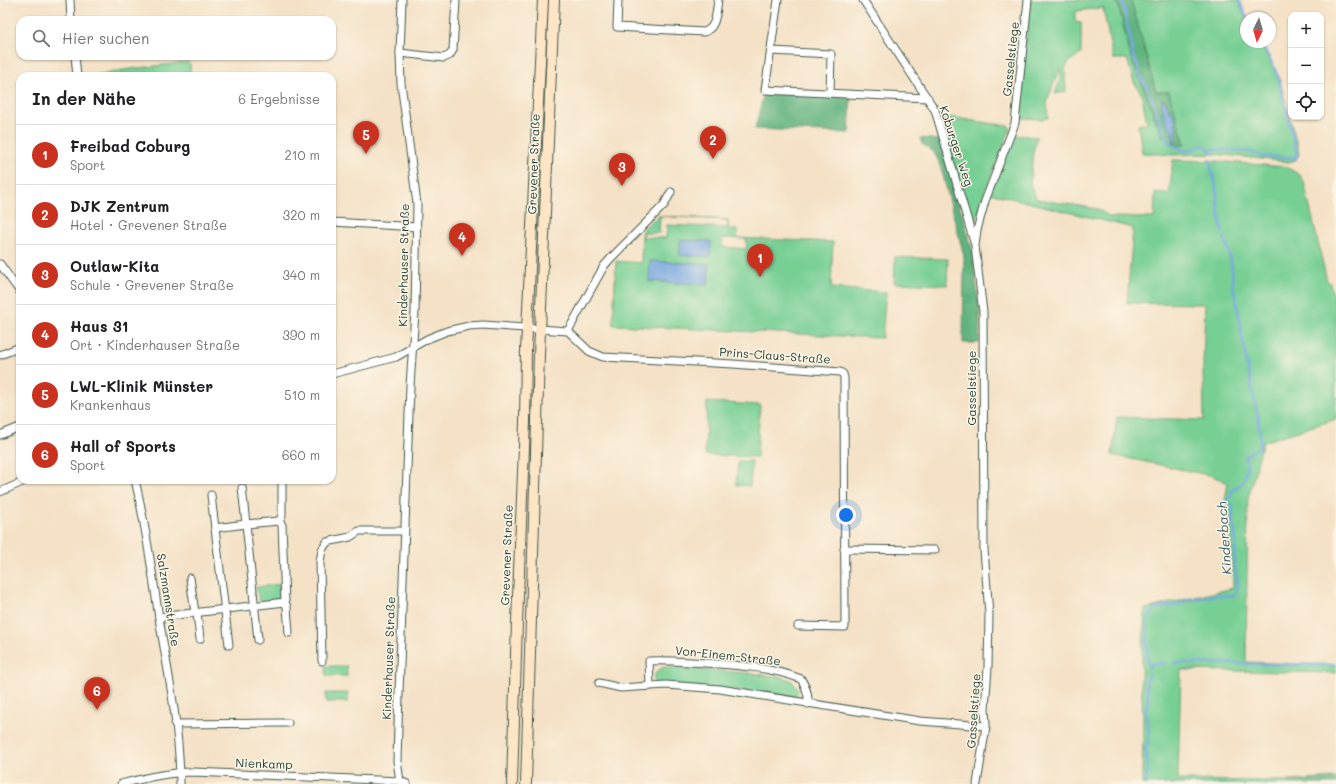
<!DOCTYPE html>
<html lang="de">
<meta charset="utf-8">
<style>
:root{--surface:#fff;--page:#f6f6f6;--text:#202124;--muted:#757577;--line:#e0e0e0;--accent:#c8321e}
body{margin:0;font-family:Mali,sans-serif;background:var(--page);color:var(--text)}
.controls{position:absolute;right:12px;top:12px;display:grid;overflow:hidden;border-radius:8px;box-shadow:0 1px 3px #0004}
.controls button{width:36px;height:36px;display:grid;place-items:center;padding:0;border:0;border-bottom:1px solid var(--line);background:var(--surface);color:var(--text);font:20px sans-serif}
.compass{position:absolute;left:1240px;top:12px;width:36px;height:36px;border-radius:50%;background:var(--surface);box-shadow:0 1px 3px #0004;rotate:185deg}
.you{position:absolute;left:846px;top:515px;width:14px;height:14px;margin:-10px;border:3px solid #fff;border-radius:50%;background:#1a73e8;box-shadow:0 0 0 6px #1a73e833}
.badge{display:grid;place-items:center;width:26px;height:26px;border-radius:50%;background:var(--accent);color:#fff;font-size:13px;font-weight:700}
.pin{position:absolute;translate:-50% -33px;filter:drop-shadow(0 1px 2px #0008)}
.pin::after{content:'';position:absolute;top:21px;width:14px;height:12px;background:inherit;clip-path:polygon(0 0,100% 0,50% 100%)}
.list{margin:0;padding:0;list-style:none}
h2{display:flex;justify-content:space-between;align-items:center;height:52px;margin:0;padding:0 16px;font-size:17px}
h2 small{font-size:13px;font-weight:400;color:var(--muted)}
.list li{display:grid;grid-template-columns:26px 1fr auto;gap:12px;align-items:center;box-sizing:border-box;height:60px;padding:0 16px;border-top:1px solid var(--line)}
.list b{display:block;font-size:15px;white-space:nowrap}
.list p{margin:0;font-size:13px;white-space:nowrap;color:var(--muted)}
.list em{font-size:13px;font-style:normal;color:var(--muted)}
.icon{flex:none;width:22px;height:22px;fill:none;stroke:currentColor;stroke-width:2;stroke-linecap:round;stroke-linejoin:round}
.map{position:relative;flex:none;width:1336px;height:784px;overflow:hidden}
.search{position:absolute;background:var(--surface);box-shadow:0 1px 3px #0004;left:16px;top:16px;width:320px;height:44px;display:flex;align-items:center;gap:10px;box-sizing:border-box;padding:0 14px;border-radius:12px;color:var(--muted);font-size:15px}
.panel{position:absolute;background:var(--surface);box-shadow:0 1px 3px #0004;left:16px;top:72px;width:320px;height:412px;border-radius:12px}
.map>svg:first-child{display:block}
.green{fill:#77cf94;stroke:#4b8664;fill-rule:evenodd}
.forest{fill:#61b27e;stroke:#407859;fill-rule:evenodd}
.water{fill:#76a6e0;stroke:#4a728a}
.lines{fill:none;stroke-linecap:round;stroke-linejoin:round}
.stream{stroke:#76a6e0;stroke-width:2.5}
.minor-casing{stroke:#3f564a;stroke-width:9}
.secondary-casing{stroke:#3f564a;stroke-width:12}
.minor{stroke:#fff;stroke-width:7}
.secondary{stroke:#fee5c5;stroke-width:10}
.labels{text-anchor:middle;stroke-width:3;stroke-linejoin:round;paint-order:stroke}
.street-label{font-size:12px;fill:#1f3d34;stroke:#fcf5e5}
.water-label{font-size:13px;font-style:italic;fill:#395c68;stroke:#fcf5e5}
</style>
<div class="map">
<svg width="1336" height="784" viewBox="0 0 1336 784">
<rect width="100%" height="100%" fill="#fcf5e5"/>
<filter id="ink" filterUnits="userSpaceOnUse"><feTurbulence type="fractalNoise" baseFrequency=".025" numOctaves="2"/><feDisplacementMap in="SourceGraphic" scale="8" xChannelSelector="R" yChannelSelector="G"/><feConvolveMatrix kernelMatrix="1 2 1 2 8 2 1 2 1" color-interpolation-filters="sRGB"/></filter>
<filter id="wash" filterUnits="userSpaceOnUse"><feTurbulence type="fractalNoise" baseFrequency=".012" numOctaves="4" result="noise"/><feDisplacementMap in="SourceGraphic" scale="16" xChannelSelector="R" yChannelSelector="G"/><feGaussianBlur stdDeviation="0.9" result="paint"/><feColorMatrix in="noise" values="0 0 0 0 0 0 0 0 0 0 0 0 0 0 0 0 0 1.4 0 .05"/><feComposite in="paint" operator="in"/></filter>
<g filter="url(#wash)">
<rect width="100%" height="100%" fill="#f4e1c6"/>
<g class="green">
<polygon points="1030,0 1117,0 1131,58 1162,135 1185,145 1169,92 1156,92 1131,0 1238,0 1246,19 1246,42 1259,42 1279,77 1298,147 1299,154 1296,160 1289,162 1214,154 1173,155 1142,153 1138,125 1147,123 1142,95 1134,82 1127,59 1113,59 1103,8 1084,10 1075,12 1075,22 1081,23 1081,54 1070,61 1065,68 1066,92 1055,94 1061,77 1060,68 1047,101 1048,118 1042,119 1018,118"/>
<polygon points="188,62 190,64 191,76 93,76 114,71"/>
<polygon points="942,116 1009,126 1010,129 985,191 973,232 940,118"/>
<polygon points="1014,135 1037,137 1033,152 1030,186 1037,199 1098,209 1110,217 1154,218 1155,193 1169,194 1173,160 1217,161 1286,167 1300,175 1304,182 1327,281 1330,283 1336,306 1336,419 1263,442 1248,498 1246,662 1336,665 1336,673 1181,670 1178,780 1289,781 1288,784 1142,784 1143,718 1141,676 1145,609 1233,588 1229,518 1225,500 1228,483 1213,476 1112,455 1117,417 1204,420 1203,365 1205,304 1127,303 1133,228 990,193"/>
<path d="M659 216 728 220V229L737 230V238L833 242 831 288 886 292 882 338 613 325 616 261 641 263 642 231 649 223ZM660 216 728 220V228L667 225 666 238 643 237V233H659ZM723 238 747 239 746 249 722 247ZM709 264 708 285 649 281Z"/>
<polygon points="895,257 948,259 947,285 894,283"/>
<polygon points="707,402 760,405 757,457 705,455"/>
<polygon points="738,461 752,461 750,486 736,485"/>
<polygon points="282,584 282,599 262,602 259,601 256,587"/>
<rect x="326" y="666" width="21" height="10"/>
<path d="M664 667 749 673 781 677 791 680 797 687 798 691 797 694 793 696 655 683C651 675 658 670 664 667Z"/>
<rect x="326" y="693" width="22" height="9"/>
</g>
<g class="forest">
<path d="M1117 0H1131L1156 92H1169L1185 145C1172 146 1170 146 1162 135L1131 58ZM1166 101 1169 110 1173 112 1175 125V145C1173 137 1174 130 1167 124V119L1163 115V108Z"/>
<polygon points="764,93 851,97 849,133 755,129"/>
<polygon points="920,138 940,140 970,241 973,254 980,315 979,343 963,343 964,256 940,164 934,152 922,144"/>
<polygon points="1336,778 1336,784 1288,784 1289,781"/>
</g>
<g class="water">
<path d="M1162 100H1165L1169 110 1174 114C1175 125 1179 134 1175 145 1173 138 1174 130 1167 124V119L1163 115C1164 110 1161 105 1162 100Z"/>
<polygon points="680,240 711,241 710,257 680,255"/>
<polygon points="650,261 709,264 708,285 649,281"/>
</g>
<g class="lines">
<g class="stream">
<polyline points="1122,0 1131,40 1133,56 1139,68 1139,74 1141,79 1145,83 1148,89"/>
<polyline points="1239,0 1247,18"/>
<polyline points="1150,94 1156,108 1160,123 1164,128 1165,137 1168,142 1181,149 1186,151 1191,150 1203,145 1207,147 1210,151 1215,149 1253,152 1260,156 1296,158 1297,154 1278,77 1274,67 1261,42"/>
<path d="M1210 160C1210 168 1213 175 1215 182 1218 199 1218 216 1223 232"/>
<polyline points="1173,663 1336,665"/>
<polyline points="1149,665 1155,663 1165,663"/>
<path d="M1149 667 1147 657 1148 651 1146 643 1148 633V620L1151 614 1156 608 1178 605 1182 602 1186 601 1218 595 1233 596 1235 595 1238 585 1234 564 1236 541 1234 526 1232 521 1233 505 1229 503 1228 502 1232 491 1244 481 1247 465 1245 456C1249 452 1257 450 1260 446 1259 441 1261 436 1260 432 1259 427 1257 426 1259 421L1245 356C1247 346 1242 346 1242 339 1242 322 1236 303 1233 285 1232 280 1233 275 1232 270 1231 259 1228 248 1224 237"/>
<polyline points="1147,784 1145,781 1148,772 1147,768 1148,761 1146,758 1147,755 1145,749 1147,746 1149,733 1146,712 1148,698 1146,681 1148,679 1149,674"/>
</g>
</g>
</g>
<g filter="url(#ink)">
<g class="lines">
<defs>
<g id="minor">
<polyline points="70,0 71,20"/>
<path d="M618 0 617 27 704 32C717 28 716 11 718 0"/>
<polyline points="778,0 765,90 928,98"/>
<polyline points="863,0 935,110 974,242"/>
<polyline points="771,51 831,54 830,93"/>
<polyline points="400,53 444,58 450,55 453,50 456,0"/>
<polyline points="75,56 77,76"/>
<polyline points="332,222 417,227"/>
<polyline points="0,264 20,292"/>
<polyline points="568,331 604,266 612,257 664,205 671,192"/>
<polyline points="0,355 20,347"/>
<polyline points="332,374 396,357 427,339 447,331 469,326 483,325 568,331 589,351 603,357 733,364 840,372 843,374 844,378 845,627 798,626"/>
<polyline points="0,435 20,427"/>
<path d="M135 480C146 525 152 572 159 618 168 672 180 730 180 784"/>
<polyline points="0,492 27,480"/>
<polyline points="211,495 229,645"/>
<polyline points="279,521 282,516 282,483"/>
<polyline points="215,528 246,524 242,488"/>
<polyline points="844,549 935,550"/>
<polyline points="190,578 195,613"/>
<polyline points="285,602 287,607 289,633"/>
<polyline points="197,613 200,639"/>
<path d="M159 617C201 612 243 607 285 602L282 525 279 521 246 524 258 640"/>
<polyline points="322,661 320,562 322,550 327,542 350,537 359,531 404,531"/>
<polyline points="599,683 621,688 666,685 720,689 920,721 986,726"/>
<path d="M650 686 649 661C668 660 686 662 705 663 736 665 771 667 801 679 806 687 809 694 808 704"/>
<polyline points="175,724 288,723"/>
<path d="M121 784C145 778 169 772 194 772L400 781 407 784"/>
<polyline points="402,784 400,781 397,761 399,693 410,386 415,312 417,204 401,83 400,53 402,0"/>
<polyline points="977,784 986,726 985,709 988,667 989,614 984,550 983,312 975,246 977,230 985,201 1015,123 1028,0"/>
</g>
<g id="secondary">
<polyline points="512,784 517,622 525,422 526,350 543,0"/>
<polyline points="526,784 539,355 554,0"/>
</g>
</defs>
<use href="#minor" class="minor-casing"/>
<use href="#secondary" class="secondary-casing"/>
<use href="#minor" class="minor"/>
<use href="#secondary" class="secondary"/>
</g>
</g>
<g class="labels">
<g class="street-label">
<text transform="translate(1011 59) rotate(-84)" y="4">Gasselstiege</text>
<text transform="translate(956 146) rotate(72)" y="4">Koburger Weg</text>
<text transform="translate(534 164) rotate(-88)" y="4">Grevener Straße</text>
<text transform="translate(404 265) rotate(-89)" y="4">Kinderhauser Straße</text>
<text transform="translate(775 356) rotate(4)" y="4">Prins-Claus-Straße</text>
<text transform="translate(972 388) rotate(-90)" y="4">Gasselstiege</text>
<text transform="translate(507 555) rotate(-88)" y="4">Grevener Straße</text>
<text transform="translate(168 600) rotate(81)" y="4">Salzmannstraße</text>
<text transform="translate(728 656) rotate(6)" y="4">Von-Einem-Straße</text>
<text transform="translate(389 658) rotate(-88)" y="4">Kinderhauser Straße</text>
<text transform="translate(974 711) rotate(-86)" y="4">Gasselstiege</text>
<text transform="translate(264 764) rotate(2)" y="4">Nienkamp</text>
</g>
<g class="water-label">
<text transform="translate(1224 538) rotate(-94)" y="5">Kinderbach</text>
</g>
</g>
</svg>
<div class="controls">
<button>+</button>
<button>−</button>
<button><svg class="icon" aria-label="locate" viewBox="0 0 24 24"><circle cx="12" cy="12" r="6"/><path d="M12 2v4M12 18v4M2 12h4M18 12h4"/></svg></button>
</div>
<svg class="compass" viewBox="-18 -18 36 36"><path d="M0-13l5 13h-10z" fill="#e53935"/><path d="M0 13l5-13h-10z" fill="#757577"/></svg>
<div class="you"></div>
<div class="pin badge" style="left:760px;top:277px">1</div>
<div class="pin badge" style="left:713px;top:159px">2</div>
<div class="pin badge" style="left:622px;top:186px">3</div>
<div class="pin badge" style="left:462px;top:256px">4</div>
<div class="pin badge" style="left:366px;top:154px">5</div>
<div class="pin badge" style="left:97px;top:710px">6</div>
<div class="search"><svg class="icon" aria-label="search" viewBox="0 0 24 24"><circle cx="10" cy="10" r="6"/><path d="M15 15l6 6"/></svg>Hier suchen</div>
<section class="panel">
<h2>In der Nähe<small>6 Ergebnisse</small></h2>
<ul class="list">
<li><span class="badge">1</span><div><b>Freibad Coburg</b><p>Sport</p></div><em>210 m</em></li>
<li><span class="badge">2</span><div><b>DJK Zentrum</b><p>Hotel · Grevener Straße</p></div><em>320 m</em></li>
<li><span class="badge">3</span><div><b>Outlaw-Kita</b><p>Schule · Grevener Straße</p></div><em>340 m</em></li>
<li><span class="badge">4</span><div><b>Haus 31</b><p>Ort · Kinderhauser Straße</p></div><em>390 m</em></li>
<li><span class="badge">5</span><div><b>LWL-Klinik Münster</b><p>Krankenhaus</p></div><em>510 m</em></li>
<li><span class="badge">6</span><div><b>Hall of Sports</b><p>Sport</p></div><em>660 m</em></li>
</ul>
</section>
</div>
